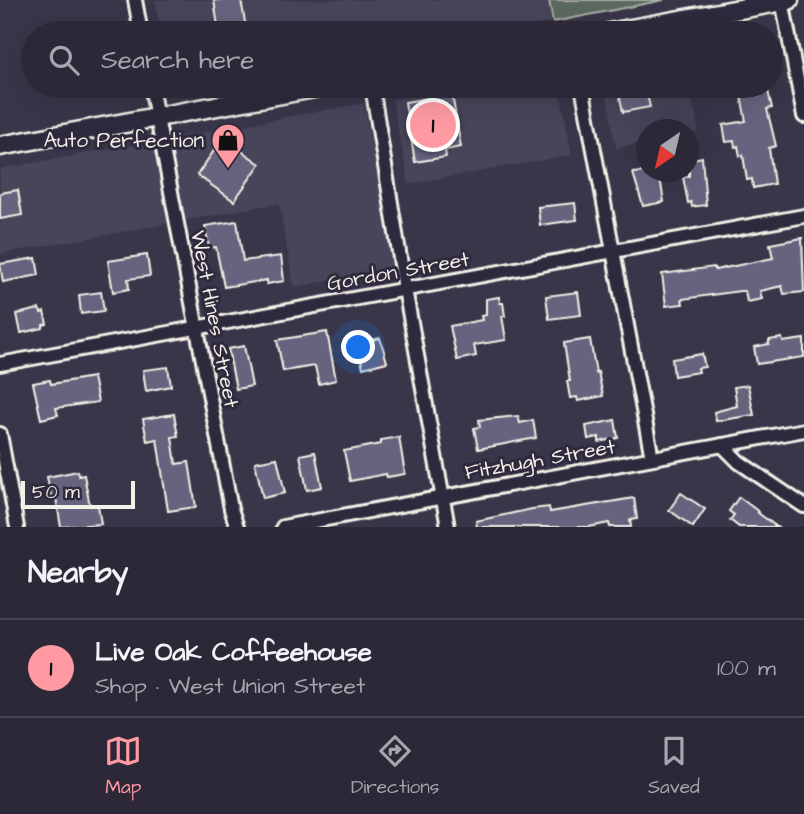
<!DOCTYPE html>
<meta charset="utf-8">
<style>
:root{--surface:#2c2838;--page:#343040;--text:#f1f3f6;--muted:#a6a6ae;--line:#484453;--accent:#ff9aa2}
body{margin:0;font-family:"Architects Daughter",sans-serif;background:var(--page);color:var(--text)}
.compass{position:absolute;left:636px;top:119px;width:63px;height:63px;border-radius:50%;background:var(--surface);box-shadow:0 7px 28px #0002;rotate:214deg}
.scale{position:absolute;left:21px;bottom:18px;width:114px;box-sizing:border-box;padding-left:7px;border:4px solid #f4f1e8;border-top:0;font-size:19px;line-height:24px;white-space:nowrap;color:#f4f1e8;-webkit-text-stroke:5px #2f2a3d;paint-order:stroke}
.you{position:absolute;left:359px;top:348px;width:24px;height:24px;margin:-18px;border:5px solid #fff;border-radius:50%;background:#1a73e8;box-shadow:0 0 0 10px #1a73e833}
.badge{display:grid;place-items:center;width:46px;height:46px;border-radius:50%;background:var(--accent);color:#111;font-size:23px;font-weight:700}
.pin{position:absolute;translate:-50% -50%;border:4px solid #fff;box-shadow:0 2px 7px #0006}
.list{margin:0;padding:0;list-style:none}
h2{display:flex;justify-content:space-between;align-items:center;height:91px;margin:0;padding:0 28px;font-size:30px}
h2 small{font-size:23px;font-weight:400;color:var(--muted)}
.list li{display:grid;grid-template-columns:46px 1fr auto;gap:21px;align-items:center;box-sizing:border-box;height:98px;padding:0 28px;border-top:2px solid var(--line)}
.list b{display:block;font-size:26px;white-space:nowrap}
.list p{margin:0;font-size:23px;white-space:nowrap;color:var(--muted)}
.list em{font-size:23px;font-style:normal;color:var(--muted)}
.icon{flex:none;width:38px;height:38px;fill:none;stroke:currentColor;stroke-width:2;stroke-linecap:round;stroke-linejoin:round}
.map{position:relative;flex:none;width:804px;height:527px;overflow:hidden}
.search{position:absolute;background:var(--surface);box-shadow:0 7px 28px #0002;left:21px;right:21px;top:21px;height:77px;display:flex;align-items:center;gap:18px;box-sizing:border-box;padding:0 24px;border-radius:38px;color:var(--muted);font-size:26px}
.sheet{height:189px;background:var(--surface)}
nav{display:flex;justify-content:space-around;align-items:center;box-sizing:border-box;height:98px;border-top:2px solid var(--line);background:var(--surface);font-size:19px;color:var(--muted)}
nav a{display:grid;justify-items:center;gap:4px}
nav .on{color:var(--accent)}
.map>svg:first-child{display:block}
.built{fill:#47445a}
.green{fill:#5b695f;stroke:#a8ada4;stroke-width:2}
.building{fill:#66647e;stroke:#f4f1e8;stroke-width:2}
.lines{fill:none;stroke-linecap:round;stroke-linejoin:round}
.street-casing{stroke:#f4f1e8;stroke-width:18}
.secondary-casing{stroke:#f4f1e8;stroke-width:23}
.street{stroke:#2f2a3d;stroke-width:12}
.secondary{stroke:#2f2a3d;stroke-width:18}
.labels{text-anchor:middle;stroke-width:6;stroke-linejoin:round;paint-order:stroke}
.poi-label{font-size:21px;fill:#f4f1e8;stroke:#2f2a3d;text-anchor:end}
.street-label{font-size:21px;fill:#f4f1e8;stroke:#2f2a3d}
</style>
<div class="map">
<svg width="804" height="527" viewBox="0 0 804 527">
<rect width="100%" height="100%" fill="#3a364a"/>
<filter id="ink" filterUnits="userSpaceOnUse"><feTurbulence type="fractalNoise" baseFrequency=".0143" numOctaves="2"/><feDisplacementMap in="SourceGraphic" scale="14" xChannelSelector="R" yChannelSelector="G"/><feConvolveMatrix kernelMatrix="1 2 1 2 8 2 1 2 1" color-interpolation-filters="sRGB"/></filter>
<g filter="url(#ink)">
<g class="built">
<polygon points="155,0 549,0 553,22 491,33 161,33"/>
<polygon points="464,86 559,86 572,155 409,184 392,100"/>
<polygon points="605,86 689,86 699,132 689,134 688,130 646,130 646,142 616,148"/>
<polygon points="364,103 395,268 294,287 279,203 0,254 0,169"/>
</g>
<polygon class="green" points="549,0 664,0 553,22"/>
<g class="building">
<polygon points="214,0 241,0 247,33 219,33"/>
<polygon points="630,86 645,86 650,107 623,112 618,88"/>
<polygon points="768,91 772,108 767,109 776,146 769,148 774,184 753,188 752,179 747,180 743,155 740,156 738,146 735,147 734,141 726,142 723,125 746,121 741,96"/>
<polygon points="452,94 461,147 445,150 446,157 415,162 405,102"/>
<polygon points="223,138 260,164 234,201 197,175"/>
<polygon points="702,157 706,205 692,207 691,202 688,203 683,177 689,176 689,160"/>
<polygon points="644,172 659,172 664,202 643,206 633,173"/>
<polygon points="18,190 22,215 0,219 0,193"/>
<polygon points="575,203 577,220 540,225 538,207"/>
<polygon points="237,221 243,261 281,256 284,281 267,284 267,280 224,287 216,247 209,248 205,226"/>
<polygon points="802,238 804,292 784,294 782,286 760,291 762,299 747,302 745,291 740,291 682,299 683,304 666,306 662,274 714,267 715,270 773,258 770,244"/>
<polygon points="147,255 150,276 128,279 129,289 113,292 108,261"/>
<polygon points="36,258 39,275 3,282 0,264"/>
<polygon points="101,292 104,311 81,314 79,295"/>
<polygon points="578,292 581,315 549,319 546,296"/>
<polygon points="499,297 500,303 503,303 505,316 502,316 506,340 474,345 476,356 457,360 450,326 482,320 481,316 486,315 486,299"/>
<polygon points="39,309 41,313 44,312 47,324 43,325 43,328 21,333 17,314"/>
<polygon points="327,332 336,380 319,384 315,366 283,371 277,340"/>
<polygon points="380,338 387,362 363,368 357,344"/>
<polygon points="782,338 783,342 804,339 804,357 757,364 754,347 769,344 769,340"/>
<polygon points="590,339 596,373 598,372 603,396 578,401 577,397 570,398 567,381 570,381 564,343"/>
<polygon points="244,346 252,386 236,389 228,349"/>
<polygon points="702,354 705,367 698,368 699,372 674,376 672,359"/>
<polygon points="168,367 171,386 146,391 143,370"/>
<polygon points="93,377 98,402 56,408 58,415 41,419 33,383 50,380 51,384"/>
<polygon points="748,385 754,415 716,421 714,412 737,406 734,387"/>
<polygon points="174,414 178,436 172,437 176,464 189,462 196,507 168,511 157,439 147,441 143,419"/>
<polygon points="518,416 520,423 533,420 536,438 478,449 474,428 480,427 479,420"/>
<polygon points="615,420 618,438 599,442 599,437 588,439 586,426"/>
<polygon points="399,437 405,474 387,477 386,474 350,481 344,451 381,444 381,440"/>
<polygon points="315,452 322,487 307,490 300,455"/>
<polygon points="277,458 285,493 263,498 255,462"/>
<polygon points="78,471 79,476 84,475 90,506 98,505 101,524 61,527 56,498 51,498 47,477"/>
<polygon points="681,493 705,509 693,527 669,510"/>
<polygon points="739,497 759,512 758,513 777,527 739,527 730,520 734,515 729,511"/>
<polygon points="634,498 637,519 630,520 631,527 610,527 609,523 589,527 477,527 476,521 532,509 549,507 550,512"/>
</g>
<g class="lines">
<defs>
<g id="street">
<polyline points="135,0 141,33"/>
<polyline points="782,0 804,116"/>
<polyline points="151,86 231,509 237,527"/>
<polyline points="372,86 405,289 448,527"/>
<polyline points="582,86 652,458"/>
<polyline points="0,364 804,216"/>
<polyline points="0,434 17,527"/>
<polyline points="722,445 739,462 804,506"/>
<polyline points="283,527 804,430"/>
</g>
<g id="secondary">
<polyline points="609,33 789,0"/>
<polyline points="0,146 325,86"/>
</g>
</defs>
<use href="#street" class="street-casing"/>
<use href="#secondary" class="secondary-casing"/>
<use href="#street" class="street"/>
<use href="#secondary" class="secondary"/>
</g>
</g>
<defs>
<symbol id="shop-pin" viewBox="-11 -11 22 30"><path d="M0 17L-7.5 6A9.5 9.5 0 1 1 7.5 6Z" fill="#ff9aa2" stroke="#2f2a3d"/><path d="M-5-2.5h2.3a2.7 3.5 0 0 1 5.4 0H5L5.5 6h-11ZM-1.5-2.5h3a1.5 2.3 0 0 0-3 0Z" fill="#111"/></symbol>
</defs>
<g fill-rule="evenodd">
<use href="#shop-pin" x="209" y="121" width="38" height="52"/>
</g>
<g class="labels">
<g class="poi-label">
<text x="204" y="147">Auto Perfection</text>
</g>
<g class="street-label">
<text transform="translate(398 271) rotate(-10)" y="7">Gordon Street</text>
<text transform="translate(215 319) rotate(79)" y="7">West Hines Street</text>
<text transform="translate(540 459) rotate(-10)" y="7">Fitzhugh Street</text>
</g>
</g>
</svg>
<svg class="compass" viewBox="-18 -18 36 36"><path d="M0-13l5 13h-10z" fill="#e53935"/><path d="M0 13l5-13h-10z" fill="#a6a6ae"/></svg>
<div class="scale">50 m</div>
<div class="you"></div>
<div class="pin badge" style="left:433px;top:125px">1</div>
<div class="search"><svg class="icon" aria-label="search" viewBox="0 0 24 24"><circle cx="10" cy="10" r="6"/><path d="M15 15l6 6"/></svg>Search here</div>
</div>
<section class="sheet">
<h2>Nearby<small></small></h2>
<ul class="list">
<li><span class="badge">1</span><div><b>Live Oak Coffeehouse</b><p>Shop · West Union Street</p></div><em>100 m</em></li>
</ul>
</section>
<nav>
<a class="on"><svg class="icon" aria-label="map" viewBox="0 0 24 24"><path d="M3 6l6-2 6 2 6-2v14l-6 2-6-2-6 2zM9 4v14M15 6v14"/></svg>Map</a>
<a><svg class="icon" aria-label="directions" viewBox="0 0 24 24"><path d="M12 3l9 9-9 9-9-9zM9 14v-3h6M13 9l2 2-2 2"/></svg>Directions</a>
<a><svg class="icon" aria-label="saved" viewBox="0 0 24 24"><path d="M7 4h10v16l-5-4-5 4z"/></svg>Saved</a>
</nav>
